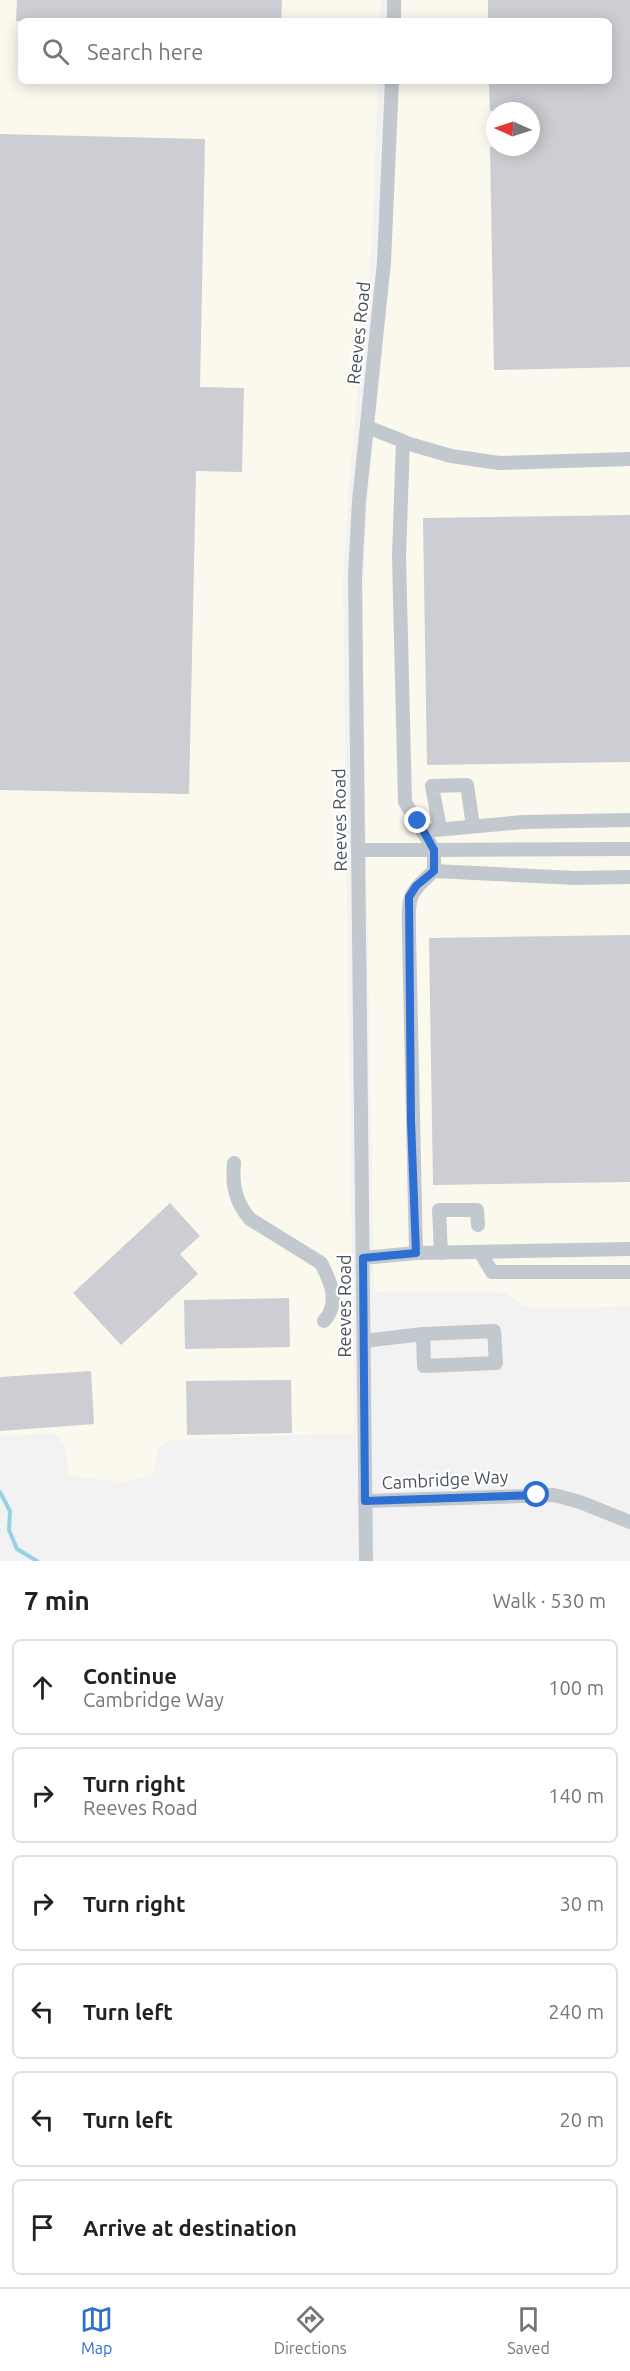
<!DOCTYPE html>
<meta charset="utf-8">
<style>
:root{--surface:#fff;--page:#f6f6f6;--text:#222;--muted:#767676;--line:#e0e0e0;--accent:#2d6fd2}
body{margin:0;font-family:Ubuntu,sans-serif;background:var(--page);color:var(--text)}
.compass{position:absolute;left:486px;top:102px;width:54px;height:54px;border-radius:50%;background:var(--surface);box-shadow:0 3px 15px #0003;rotate:273deg}
.stop{position:absolute;width:18px;height:18px;margin:-14px;border:4px solid #2d6fd2;border-radius:50%;background:#fff}
.stop.end{background:#2d6fd2;border-color:#fff;box-shadow:0 2px 6px #0008}
.list{margin:0;padding:0;list-style:none}
h2{display:flex;justify-content:space-between;align-items:center;height:78px;margin:0;padding:0 24px;font-size:26px}
h2 small{font-size:20px;font-weight:400;color:var(--muted)}
.list li{display:grid;grid-template-columns:39px 1fr auto;gap:18px;align-items:center;box-sizing:border-box;height:96px;margin:0 12px 12px;padding:0 12px;border:2px solid var(--line);border-radius:9px}
.list b{display:block;font-size:22px;white-space:nowrap}
.list p{margin:0;font-size:20px;white-space:nowrap;color:var(--muted)}
.list em{font-size:20px;font-style:normal;color:var(--muted)}
.icon{flex:none;width:33px;height:33px;fill:none;stroke:currentColor;stroke-width:2;stroke-linecap:round;stroke-linejoin:round}
.map{position:relative;flex:none;width:630px;height:1561px;overflow:hidden}
.search{position:absolute;background:var(--surface);box-shadow:0 3px 15px #0003;left:18px;right:18px;top:18px;height:66px;display:flex;align-items:center;gap:15px;box-sizing:border-box;padding:0 21px;border-radius:9px;color:var(--muted);font-size:22px}
.sheet{height:726px;background:var(--surface)}
nav{display:flex;justify-content:space-around;align-items:center;box-sizing:border-box;height:84px;border-top:2px solid var(--line);background:var(--surface);font-size:16px;color:var(--muted)}
nav a{display:grid;justify-items:center;gap:3px}
nav .on{color:var(--accent)}
.map>svg:first-child{display:block}
.commercial{fill:#fbf8ee;fill-rule:evenodd}
.lines{fill:none;stroke-linecap:round;stroke-linejoin:round}
.stream{stroke:#97d1e4;stroke-width:4}
.building{fill:#ccced3}
.minor{stroke:#c1c8ce;stroke-width:14}
.route{stroke:#2d6fd2;stroke-width:8}
.labels{text-anchor:middle;stroke-width:4.5;stroke-linejoin:round;paint-order:stroke}
.street-label{font-size:18px;fill:#4b545d;stroke:#fff}
</style>
<div class="map">
<svg width="630" height="1561" viewBox="0 0 630 1561">
<rect width="100%" height="100%" fill="#f3f2f2"/>
<g class="commercial">
<polygon points="0,0 381,0 380,21 21,21 21,81 378,81 372,241 349,483 343,583 354,1424 352,1433 172,1440 158,1448 153,1476 125,1482 69,1476 66,1448 55,1433 0,1437"/>
<path d="M401 0H630V1306L547 1309 524 1306 506 1293 374 1292 362 620 368 493 391 256 398 81H609V21H400ZM495 111H531V147H495Z"/>
</g>
<g class="lines">
<polyline class="stream" points="0,1492 10,1511 9,1530 17,1549 37,1561"/>
</g>
<g class="building">
<polygon points="17,0 282,0 281,21 16,21"/>
<polygon points="488,0 630,0 630,367 494,370 490,147 531,147 531,111 490,111 489,81 609,81 609,21 488,21"/>
<polygon points="0,134 205,139 200,387 244,388 242,472 196,471 189,794 0,790"/>
<polygon points="630,515 630,762 427,765 423,518"/>
<polygon points="630,935 630,1182 433,1185 429,938"/>
<polygon points="170,1203 200,1236 180,1254 198,1274 121,1345 73,1293"/>
<polygon points="289,1298 290,1347 185,1349 184,1300"/>
<polygon points="91,1371 94,1424 0,1431 0,1377"/>
<polygon points="291,1380 292,1433 187,1435 186,1381"/>
</g>
<g class="lines">
<g class="minor">
<polyline points="394,21 394,0"/>
<polyline points="367,427 403,441 399,556 405,802 434,850 630,849"/>
<polyline points="403,442 451,456 499,463 630,459"/>
<polyline points="440,829 432,786 467,785 473,826"/>
<polyline points="424,831 523,822 630,820"/>
<polyline points="358,850 434,850 434,871"/>
<path d="M630 877 575 878 434 871C405 896 409 898 409 935L416 1253 630 1249"/>
<path d="M234 1163C232 1186 235 1201 250 1219L321 1263C331 1282 340 1304 324 1321"/>
<polyline points="480,1252 492,1272 630,1272"/>
<polyline points="441,1253 439,1210 477,1210 478,1225"/>
<polyline points="363,1258 416,1253"/>
<polyline points="364,1341 423,1334 494,1331 496,1363 424,1366 423,1334"/>
<polyline points="365,1501 554,1495 580,1502 630,1522"/>
<polyline points="366,1561 355,576 359,501 384,262 392,81"/>
</g>
</g>
<g class="lines">
<polyline class="route" points="418,821 434,850 434,871 416,886 409,897 411,1121 416,1253 363,1258 365,1501 537,1495"/>
</g>
<g class="labels">
<g class="street-label">
<text transform="translate(359 333) rotate(-84)" y="6">Reeves Road</text>
<text transform="translate(340 820) rotate(-91)" y="6">Reeves Road</text>
<text transform="translate(345 1306) rotate(-90)" y="6">Reeves Road</text>
<text transform="translate(445 1480) rotate(-3)" y="6">Cambridge Way</text>
</g>
</g>
</svg>
<svg class="compass" viewBox="-18 -18 36 36"><path d="M0-13l5 13h-10z" fill="#e53935"/><path d="M0 13l5-13h-10z" fill="#767676"/></svg>
<div class="stop" style="left:537px;top:1495px"></div>
<div class="stop end" style="left:418px;top:821px"></div>
<div class="search"><svg class="icon" aria-label="search" viewBox="0 0 24 24"><circle cx="10" cy="10" r="6"/><path d="M15 15l6 6"/></svg>Search here</div>
</div>
<section class="sheet">
<h2>7 min<small>Walk · 530 m</small></h2>
<ul class="list">
<li><svg class="icon" aria-label="ahead" viewBox="0 0 24 24"><path d="M12 20V5M6 11l6-6 6 6"/></svg><div><b>Continue</b><p>Cambridge Way</p></div><em>100 m</em></li>
<li><svg class="icon" aria-label="right" viewBox="0 0 24 24"><path d="M7 20v-9h11M14 6l5 5-5 5"/></svg><div><b>Turn right</b><p>Reeves Road</p></div><em>140 m</em></li>
<li><svg class="icon" aria-label="right" viewBox="0 0 24 24"><path d="M7 20v-9h11M14 6l5 5-5 5"/></svg><div><b>Turn right</b></div><em>30 m</em></li>
<li><svg class="icon" aria-label="left" viewBox="0 0 24 24"><path d="M17 20v-9H6M10 6l-5 5 5 5"/></svg><div><b>Turn left</b></div><em>240 m</em></li>
<li><svg class="icon" aria-label="left" viewBox="0 0 24 24"><path d="M17 20v-9H6M10 6l-5 5 5 5"/></svg><div><b>Turn left</b></div><em>20 m</em></li>
<li><svg class="icon" aria-label="arrive" viewBox="0 0 24 24"><path d="M6 21V4h12l-3 4 3 4H6"/></svg><div><b>Arrive at destination</b></div></li>
</ul>
</section>
<nav>
<a class="on"><svg class="icon" aria-label="map" viewBox="0 0 24 24"><path d="M3 6l6-2 6 2 6-2v14l-6 2-6-2-6 2zM9 4v14M15 6v14"/></svg>Map</a>
<a><svg class="icon" aria-label="directions" viewBox="0 0 24 24"><path d="M12 3l9 9-9 9-9-9zM9 14v-3h6M13 9l2 2-2 2"/></svg>Directions</a>
<a><svg class="icon" aria-label="saved" viewBox="0 0 24 24"><path d="M7 4h10v16l-5-4-5 4z"/></svg>Saved</a>
</nav>
